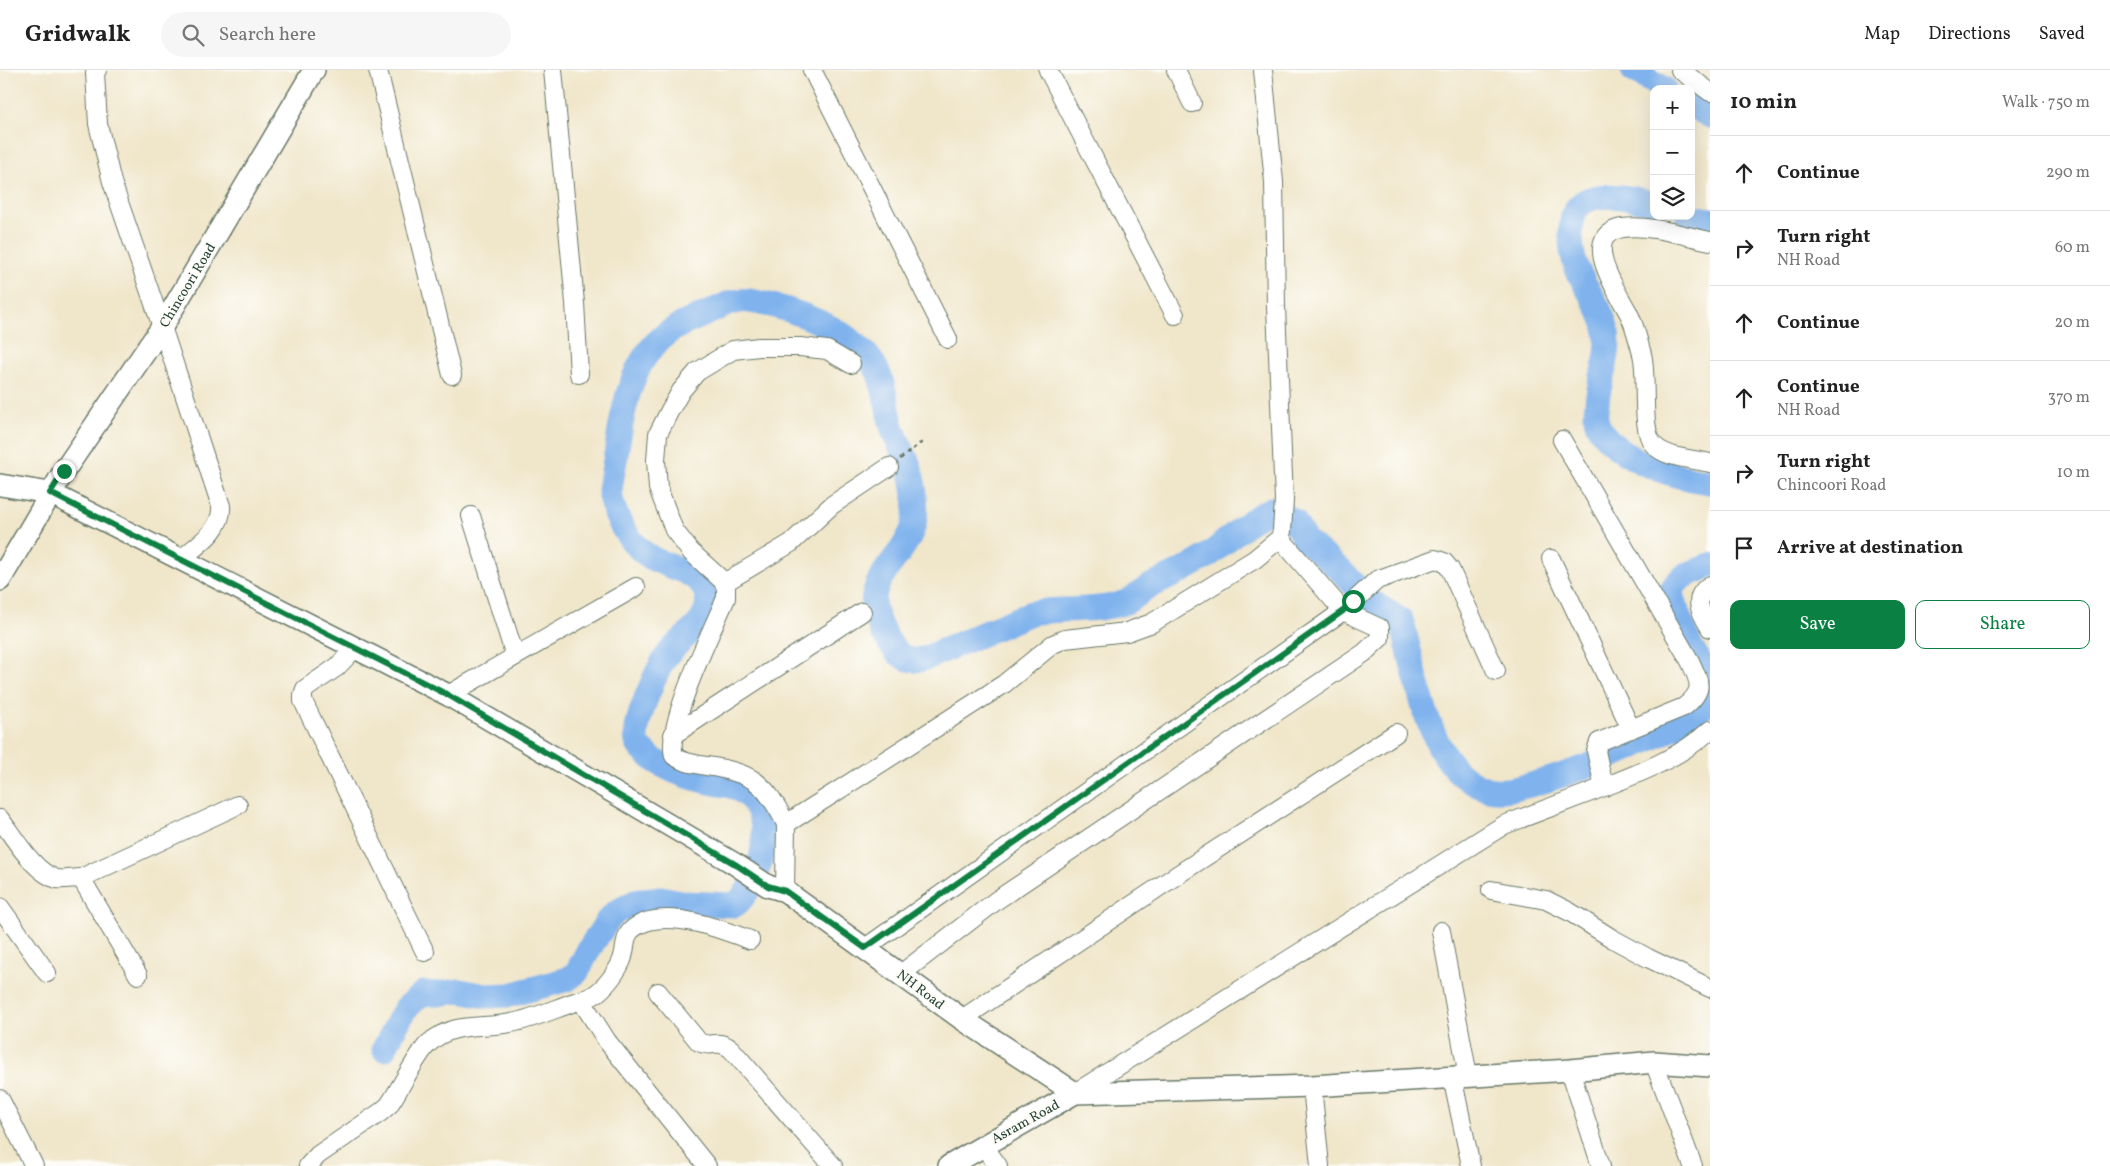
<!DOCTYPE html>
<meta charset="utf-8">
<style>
:root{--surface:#fff;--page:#f6f6f6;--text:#222;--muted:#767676;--line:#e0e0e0;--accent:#0b8043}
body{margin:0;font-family:Vollkorn,serif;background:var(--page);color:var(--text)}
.controls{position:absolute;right:15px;top:15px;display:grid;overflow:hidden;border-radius:10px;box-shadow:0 5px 20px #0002}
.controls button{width:45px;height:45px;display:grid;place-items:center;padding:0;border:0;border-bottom:1px solid var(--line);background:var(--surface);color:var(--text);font:25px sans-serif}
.stop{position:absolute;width:15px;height:15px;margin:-11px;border:4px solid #0b8043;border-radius:50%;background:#fff}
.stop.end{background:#0b8043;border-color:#fff;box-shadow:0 1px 5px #0008}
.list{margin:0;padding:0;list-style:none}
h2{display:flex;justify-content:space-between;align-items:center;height:65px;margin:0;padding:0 20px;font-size:21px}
h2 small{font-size:16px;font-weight:400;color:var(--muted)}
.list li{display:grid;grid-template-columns:32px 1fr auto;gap:15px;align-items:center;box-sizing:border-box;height:75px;padding:0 20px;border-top:1px solid var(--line)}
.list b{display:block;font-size:19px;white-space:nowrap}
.list p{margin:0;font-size:16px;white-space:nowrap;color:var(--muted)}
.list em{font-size:16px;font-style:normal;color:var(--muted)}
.actions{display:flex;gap:10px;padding:15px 20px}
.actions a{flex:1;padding:11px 0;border:1px solid var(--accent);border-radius:10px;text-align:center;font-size:18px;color:var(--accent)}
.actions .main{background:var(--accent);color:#fff}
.icon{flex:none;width:28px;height:28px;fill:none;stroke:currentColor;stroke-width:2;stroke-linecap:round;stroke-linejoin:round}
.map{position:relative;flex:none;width:1710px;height:1096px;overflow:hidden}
header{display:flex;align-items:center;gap:30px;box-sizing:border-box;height:70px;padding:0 25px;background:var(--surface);border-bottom:1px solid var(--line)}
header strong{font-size:24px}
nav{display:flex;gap:28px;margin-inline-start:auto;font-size:18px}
.search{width:350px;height:45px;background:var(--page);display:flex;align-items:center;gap:12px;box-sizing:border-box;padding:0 18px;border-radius:28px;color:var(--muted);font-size:19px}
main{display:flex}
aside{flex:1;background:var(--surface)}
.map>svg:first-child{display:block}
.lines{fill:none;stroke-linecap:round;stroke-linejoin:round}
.river{stroke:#80b3ed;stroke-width:25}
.minor-casing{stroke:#687868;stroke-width:20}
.major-casing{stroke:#687868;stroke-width:24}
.path{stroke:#687868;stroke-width:2.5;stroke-dasharray:4 4;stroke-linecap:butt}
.minor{stroke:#fff;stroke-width:18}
.major{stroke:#fff;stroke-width:21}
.route{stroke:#0b8043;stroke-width:6}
.labels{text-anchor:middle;stroke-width:4;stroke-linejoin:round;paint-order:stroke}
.street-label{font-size:14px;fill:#1f3d34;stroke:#fdfcf7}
</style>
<header>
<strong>Gridwalk</strong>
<div class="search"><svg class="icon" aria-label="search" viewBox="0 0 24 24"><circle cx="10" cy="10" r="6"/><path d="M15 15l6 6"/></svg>Search here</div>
<nav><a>Map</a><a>Directions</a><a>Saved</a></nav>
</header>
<main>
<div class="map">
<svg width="1710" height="1096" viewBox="0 0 1710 1096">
<rect width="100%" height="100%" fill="#fdfcf7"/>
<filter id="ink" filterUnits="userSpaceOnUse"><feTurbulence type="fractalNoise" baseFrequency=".02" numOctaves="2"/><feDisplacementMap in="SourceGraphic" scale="10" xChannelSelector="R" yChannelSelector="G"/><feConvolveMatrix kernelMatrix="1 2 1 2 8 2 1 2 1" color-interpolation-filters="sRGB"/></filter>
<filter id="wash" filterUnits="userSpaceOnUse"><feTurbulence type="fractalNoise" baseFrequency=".0096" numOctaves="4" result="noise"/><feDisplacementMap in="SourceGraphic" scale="20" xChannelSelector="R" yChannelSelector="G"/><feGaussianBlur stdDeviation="1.12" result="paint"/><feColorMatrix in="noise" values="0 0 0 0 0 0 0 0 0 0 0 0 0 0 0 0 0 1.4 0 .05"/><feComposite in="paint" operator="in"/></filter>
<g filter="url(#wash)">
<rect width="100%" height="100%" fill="#f0e6ca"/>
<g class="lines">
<g class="river">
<polyline points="1633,0 1664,19"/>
<polyline points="1691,35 1710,46"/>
<path d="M1654 134C1635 128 1593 119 1578 137 1571 145 1571 157 1571 166 1571 176 1573 188 1576 196 1585 219 1602 237 1607 262 1611 287 1599 308 1597 333 1596 339 1595 349 1598 355 1614 389 1676 408 1710 412"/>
<polyline points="1688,146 1710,150"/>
<path d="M1710 495C1690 506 1684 500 1670 522L1690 576 1709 605 1710 612"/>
<path d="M384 979 405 939 423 923 436 924 460 921 485 926 510 925 568 909 577 902 589 879 608 850 616 842 637 831 661 828 685 833 735 835C749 824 759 801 762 783 767 760 762 733 740 720 733 715 722 715 714 713 692 708 666 701 649 686 645 682 638 677 637 671 631 657 658 597 668 584 681 567 712 552 707 527 702 500 669 499 650 487 629 474 613 446 610 422 611 409 614 397 616 385 622 346 628 302 656 273 670 258 689 251 708 243 721 237 736 228 750 231 792 238 858 260 878 302 886 320 887 341 893 360 897 371 903 381 907 391 914 408 918 436 914 454 907 482 879 499 874 526 870 543 889 579 904 587 912 592 918 590 926 588L1031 543C1063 537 1096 543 1126 532 1134 528 1141 522 1149 517 1171 506 1193 497 1213 482 1232 466 1248 450 1271 439L1294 451 1305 470 1340 500 1369 530 1401 550C1415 595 1424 675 1463 706 1472 713 1483 719 1494 720 1529 725 1675 664 1701 639 1706 634 1708 625 1710 618"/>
</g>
</g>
</g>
<g filter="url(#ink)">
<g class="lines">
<defs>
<g id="minor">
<path d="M97 0 95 3 98 54 112 112 162 257 221 436C223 460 197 475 180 490"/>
<polyline points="378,0 452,305"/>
<polyline points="553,0 575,233 579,304"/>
<polyline points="812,0 948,269"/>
<polyline points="1048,0 1175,245"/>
<polyline points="1176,0 1192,33"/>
<polyline points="1680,0 1710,22"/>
<path d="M1710 171C1685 166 1649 154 1623 158 1577 165 1619 224 1629 244 1635 256 1638 270 1642 284 1648 306 1640 358 1653 374 1664 388 1693 389 1710 393"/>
<path d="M1562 370 1690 591C1700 613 1705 620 1684 637L1599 672 1596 681 1604 717C1640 703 1681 687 1710 660"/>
<polyline points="471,446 515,586"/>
<polyline points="1551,489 1631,659"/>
<polyline points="724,513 791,473 832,435 889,397"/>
<path d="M1710 515C1691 528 1701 543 1710 558"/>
<polyline points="354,579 337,597 305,619 303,625 303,631 425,882"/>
<polyline points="448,625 636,517"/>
<polyline points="673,665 862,542"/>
<path d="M0 749C14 767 34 803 57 809 64 810 73 808 81 808L138 905"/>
<path d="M786 754C765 712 753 703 707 696 695 694 684 693 674 686 665 655 712 561 726 528V518L723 511 691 482 674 460 658 418 656 390 658 364 670 340 681 321 697 302 733 280 759 277H800L827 280 851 294"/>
<polyline points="81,808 238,735"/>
<polyline points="1491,820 1546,830 1570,842 1613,869 1648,888 1710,918"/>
<polyline points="785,821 786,754 1004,614 1053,574 1065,569 1127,562 1152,553 1255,489 1280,468 1282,461 1284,430 1276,237 1274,112 1263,0"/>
<polyline points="0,837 47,903"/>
<polyline points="1441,861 1468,1006"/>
<polyline points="865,878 1343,541 1377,510 1435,489 1444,492 1450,499 1496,601"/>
<polyline points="901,904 997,830 1364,583 1380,568 1380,558 1343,541 1280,468"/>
<path d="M658 922 699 972C712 979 717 968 731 979L833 1096"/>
<polyline points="581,930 607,971 707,1096"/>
<polyline points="962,949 1174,807 1396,663"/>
<polyline points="1654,992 1693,1096"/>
<polyline points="1570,1000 1601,1096"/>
<polyline points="1452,1006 1471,1096"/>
<polyline points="1312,1016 1320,1096"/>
<polyline points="1075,1023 1504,755 1604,717"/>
<polyline points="0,1029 34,1096"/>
<polyline points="983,1075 998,1096"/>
<path d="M308 1096 318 1085 381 1042 389 1035C400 1019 416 986 428 974 453 951 480 959 511 953 532 949 552 940 572 933 579 930 588 929 594 925 605 918 617 902 622 890 628 873 621 862 643 853 674 841 720 859 750 870"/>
</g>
<g id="major">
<polyline points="0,415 50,423 448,625 735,794 768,816 785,821 962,949 1075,1023"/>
<polyline points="0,510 64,401 162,257 314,0"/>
<polyline points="949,1096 1075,1023 1312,1016 1570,1000 1654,992 1710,996"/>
</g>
</defs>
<use href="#minor" class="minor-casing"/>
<use href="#major" class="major-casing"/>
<polyline class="path" points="900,389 919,374 925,372"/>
<use href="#minor" class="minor"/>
<use href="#major" class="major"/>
</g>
</g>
<g class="lines" filter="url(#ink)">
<polyline class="route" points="64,401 50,423 448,625 735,794 768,816 785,821 865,878 1343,541 1353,531"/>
</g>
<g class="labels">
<g class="street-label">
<text transform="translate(187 215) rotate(-59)" y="5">Chincoori Road</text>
<text transform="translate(921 919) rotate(37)" y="5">NH Road</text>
<text transform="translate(1025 1051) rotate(-29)" y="5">Asram Road</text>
</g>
</g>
</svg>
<div class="controls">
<button>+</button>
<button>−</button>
<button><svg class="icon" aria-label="layers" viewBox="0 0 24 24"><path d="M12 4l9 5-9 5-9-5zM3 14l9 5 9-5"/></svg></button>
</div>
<div class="stop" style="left:1353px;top:531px"></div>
<div class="stop end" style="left:64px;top:401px"></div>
</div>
<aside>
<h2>10 min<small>Walk · 750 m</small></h2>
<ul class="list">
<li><svg class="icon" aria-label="ahead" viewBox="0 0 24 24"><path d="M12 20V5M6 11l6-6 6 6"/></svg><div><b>Continue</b></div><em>290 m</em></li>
<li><svg class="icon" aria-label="right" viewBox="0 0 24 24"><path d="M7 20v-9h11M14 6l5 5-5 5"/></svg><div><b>Turn right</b><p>NH Road</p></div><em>60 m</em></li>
<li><svg class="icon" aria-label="ahead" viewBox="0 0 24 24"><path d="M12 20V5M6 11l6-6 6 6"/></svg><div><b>Continue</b></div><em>20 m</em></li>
<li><svg class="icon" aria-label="ahead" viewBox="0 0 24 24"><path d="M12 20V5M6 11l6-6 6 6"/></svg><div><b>Continue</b><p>NH Road</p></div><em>370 m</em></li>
<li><svg class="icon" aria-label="right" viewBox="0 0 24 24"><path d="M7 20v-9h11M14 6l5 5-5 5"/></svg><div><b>Turn right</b><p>Chincoori Road</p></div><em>10 m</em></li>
<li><svg class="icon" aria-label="arrive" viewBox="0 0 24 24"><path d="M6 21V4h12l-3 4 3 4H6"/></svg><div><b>Arrive at destination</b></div></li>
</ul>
<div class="actions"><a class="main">Save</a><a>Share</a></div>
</aside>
</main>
